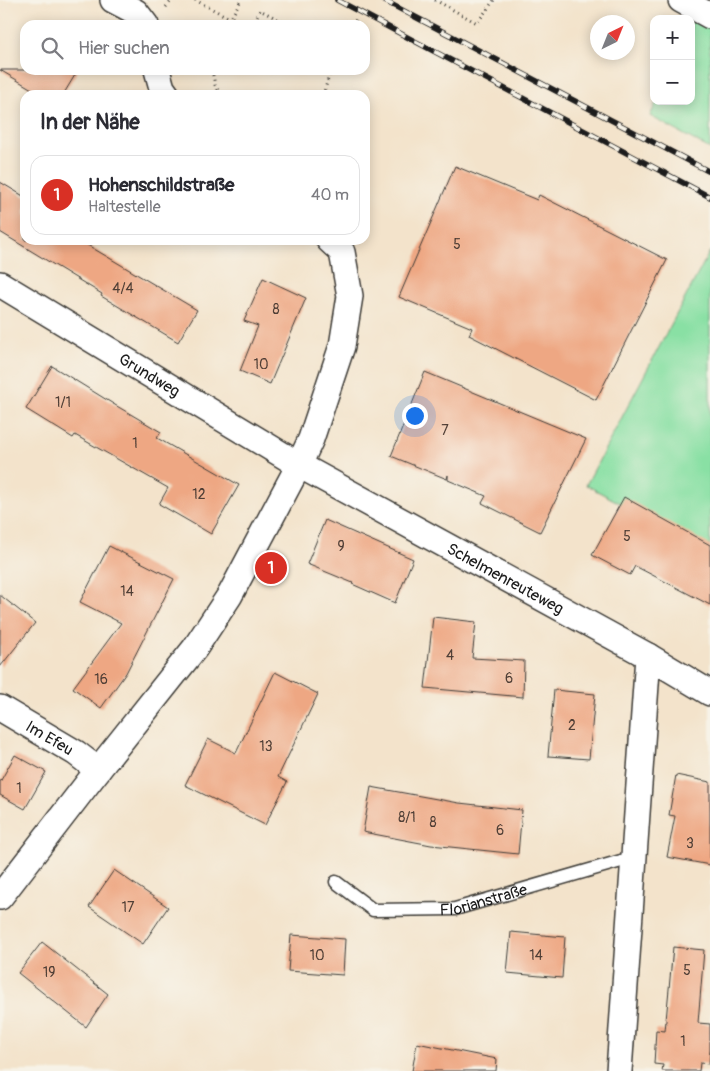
<!DOCTYPE html>
<html lang="de">
<meta charset="utf-8">
<style>
:root{--surface:#fff;--page:#f7f7f7;--text:#2b2b33;--muted:#7c7c81;--line:#e1e1e2;--accent:#d93025}
body{margin:0;font-family:Pangolin,sans-serif;background:var(--page);color:var(--text)}
.controls{position:absolute;right:15px;top:15px;display:grid;overflow:hidden;border-radius:10px;box-shadow:0 2px 12px #0003}
.controls button{width:45px;height:45px;display:grid;place-items:center;padding:0;border:0;border-bottom:1px solid var(--line);background:var(--surface);color:var(--text);font:25px sans-serif}
.compass{position:absolute;left:590px;top:15px;width:45px;height:45px;border-radius:50%;background:var(--surface);box-shadow:0 2px 12px #0003;rotate:43deg}
.you{position:absolute;left:414px;top:415px;width:18px;height:18px;margin:-12px;border:4px solid #fff;border-radius:50%;background:#1a73e8;box-shadow:0 0 0 8px #1a73e833}
.badge{display:grid;place-items:center;width:32px;height:32px;border-radius:50%;background:var(--accent);color:#fff;font-size:16px;font-weight:700}
.pin{position:absolute;translate:-50% -50%;border:2px solid #fff;box-shadow:0 1px 5px #0006}
.list{margin:0;padding:0;list-style:none}
h2{display:flex;justify-content:space-between;align-items:center;height:65px;margin:0;padding:0 20px;font-size:21px}
h2 small{font-size:16px;font-weight:400;color:var(--muted)}
.list li{display:grid;grid-template-columns:32px 1fr auto;gap:15px;align-items:center;box-sizing:border-box;height:80px;margin:0 10px 10px;padding:0 10px;border:1px solid var(--line);border-radius:15px}
.list b{display:block;font-size:19px;white-space:nowrap}
.list p{margin:0;font-size:16px;white-space:nowrap;color:var(--muted)}
.list em{font-size:16px;font-style:normal;color:var(--muted)}
.icon{flex:none;width:28px;height:28px;fill:none;stroke:currentColor;stroke-width:2;stroke-linecap:round;stroke-linejoin:round}
.map{position:relative;flex:none;width:710px;height:1071px;overflow:hidden}
.search{position:absolute;background:var(--surface);box-shadow:0 2px 12px #0003;left:20px;top:20px;width:350px;height:55px;display:flex;align-items:center;gap:12px;box-sizing:border-box;padding:0 18px;border-radius:15px;color:var(--muted);font-size:19px}
.panel{position:absolute;background:var(--surface);box-shadow:0 2px 12px #0003;left:20px;top:90px;width:350px;height:155px;border-radius:15px}
.map>svg:first-child{display:block}
.green{fill:#89e0a4;stroke:#527e60}
.building{fill:#eea783}
.lines{fill:none;stroke-linecap:round;stroke-linejoin:round}
.lane-casing{stroke:#3c3a36;stroke-width:15}
.street-casing{stroke:#3c3a36;stroke-width:28}
.path{stroke:#3c3a36;stroke-width:3;stroke-dasharray:1 4;stroke-linecap:butt}
.lane{stroke:#fff;stroke-width:12}
.street{stroke:#fff;stroke-width:25}
.rail-casing{stroke:#1c1c1c;stroke-width:5.5}
.rail{stroke:#f7f3e8;stroke-width:4;stroke-dasharray:11;stroke-linecap:butt}
.path-bridge{stroke:#3c3a36;stroke-width:3;stroke-dasharray:1 4;stroke-linecap:butt}
.labels{text-anchor:middle;stroke-width:4;stroke-linejoin:round;paint-order:stroke}
.number-label{font-size:14px;fill:#503f36}
.street-label{font-size:16px;fill:#1c1c1c;stroke:#f7f3e8}
</style>
<div class="map">
<svg width="710" height="1071" viewBox="0 0 710 1071">
<rect width="100%" height="100%" fill="#f7f3e8"/>
<filter id="ink" filterUnits="userSpaceOnUse"><feTurbulence type="fractalNoise" baseFrequency=".02" numOctaves="2"/><feDisplacementMap in="SourceGraphic" scale="10" xChannelSelector="R" yChannelSelector="G"/><feConvolveMatrix kernelMatrix="1 2 1 2 8 2 1 2 1" color-interpolation-filters="sRGB"/></filter>
<filter id="wash" filterUnits="userSpaceOnUse"><feTurbulence type="fractalNoise" baseFrequency=".0096" numOctaves="4" result="noise"/><feDisplacementMap in="SourceGraphic" scale="20" xChannelSelector="R" yChannelSelector="G"/><feGaussianBlur stdDeviation="1.12" result="paint"/><feColorMatrix in="noise" values="0 0 0 0 0 0 0 0 0 0 0 0 0 0 0 0 0 1.4 0 .05"/><feComposite in="paint" operator="in"/></filter>
<g filter="url(#wash)">
<rect width="100%" height="100%" fill="#f3e3cb"/>
<g class="green">
<polygon points="697,10 710,18 710,149 650,116 657,101 691,101 691,23"/>
<polygon points="710,251 710,551 586,485"/>
</g>
<g id="blocks">
<g class="building">
<polygon points="0,70 78,70 63,95 42,95"/>
<polygon points="455,166 537,200 539,195 667,260 596,400 469,335 472,328 399,297"/>
<polygon points="0,182 25,197 25,240 79,240 197,310 178,342 101,296 102,294 0,232"/>
<polygon points="263,278 306,298 270,384 240,371 258,326 244,321"/>
<polygon points="52,366 115,405 161,432 157,438 239,485 211,534 159,504 168,488 75,435 73,438 26,409"/>
<polygon points="425,372 586,439 540,532 482,503 486,496 448,480 448,475 447,479 391,456"/>
<polygon points="624,497 710,545 710,605 635,566 630,575 592,555"/>
<polygon points="325,520 413,559 395,603 352,584 353,583 307,564"/>
<polygon points="109,546 174,579 126,673 101,708 73,688 121,623 80,602"/>
<polygon points="0,595 35,623 0,667"/>
<polygon points="433,617 476,622 472,658 524,661 523,697 425,688"/>
<polygon points="275,672 318,694 278,777 287,782 265,825 185,785 208,739 236,753"/>
<polygon points="554,690 595,694 589,759 548,756"/>
<polygon points="15,755 46,772 25,809 0,795 0,782"/>
<polygon points="676,775 710,782 710,865 667,857 675,816 669,815"/>
<polygon points="371,787 459,803 522,810 518,854 431,845 363,832"/>
<polygon points="114,870 168,907 143,944 89,907"/>
<polygon points="511,932 565,937 562,978 507,973"/>
<polygon points="291,935 345,939 343,975 288,971"/>
<polygon points="42,942 108,994 86,1027 18,973"/>
<polygon points="673,947 704,950 698,1023 710,1024 710,1050 709,1064 700,1063 699,1071 662,1071 663,1065 654,1064 656,1030 665,1031"/>
<polygon points="417,1043 497,1059 496,1071 412,1071"/>
</g>
</g>
</g>
<g filter="url(#ink)">
<use href="#blocks" fill-opacity="0" stroke="#3c3a36" stroke-width="1"/>
<g class="lines">
<defs>
<g id="lane">
<path id="s1" d="M336 882 373 910 455 909 635 857"/>
</g>
<g id="street">
<polyline points="113,0 136,12 146,25"/>
<polyline points="681,0 710,16"/>
<polyline points="157,70 162,88 167,95"/>
<path id="s2" d="M0 284 299 465 648 656 710 693"/>
<path id="s3" d="M0 708 76 753 98 770"/>
<polyline points="0,897 98,770 195,648 230,595 299,465 311,439 342,346 350,296 342,252 329,240"/>
<polyline points="619,1071 648,656"/>
</g>
</defs>
<use href="#lane" class="lane-casing"/>
<use href="#street" class="street-casing"/>
<g class="path">
<polyline points="195,0 243,25"/>
<polyline points="435,0 477,23 494,0"/>
<polyline points="166,7 172,0"/>
<polyline points="253,25 260,10 289,25"/>
<polyline points="353,25 356,19"/>
<polyline points="212,70 215,85 221,95"/>
<polyline points="323,95 331,70"/>
</g>
<use href="#lane" class="lane"/>
<use href="#street" class="street"/>
<defs>
<g id="rail">
<polyline points="337,0 710,197"/>
<polyline points="383,0 710,172"/>
</g>
</defs>
<use href="#rail" class="rail-casing"/>
<use href="#rail" class="rail"/>
<polyline class="path-bridge" points="227,25 241,0"/>
</g>
</g>
<g class="labels">
<g class="number-label">
<text x="457" y="249">5</text>
<text x="123" y="293">4/4</text>
<text x="276" y="314">8</text>
<text x="261" y="369">10</text>
<text x="63" y="407">1/1</text>
<text x="445" y="435">7</text>
<text x="135" y="448">1</text>
<text x="199" y="499">12</text>
<text x="627" y="541">5</text>
<text x="341" y="551">9</text>
<text x="127" y="596">14</text>
<text x="450" y="660">4</text>
<text x="509" y="683">6</text>
<text x="101" y="684">16</text>
<text x="572" y="730">2</text>
<text x="266" y="751">13</text>
<text x="19" y="793">1</text>
<text x="407" y="822">8/1</text>
<text x="433" y="827">8</text>
<text x="500" y="835">6</text>
<text x="690" y="848">3</text>
<text x="128" y="912">17</text>
<text x="317" y="960">10</text>
<text x="536" y="960">14</text>
<text x="687" y="975">5</text>
<text x="49" y="977">19</text>
<text x="683" y="1046">1</text>
</g>
<g class="street-label">
<text dy="6" stroke="none"><textPath href="#s2" startOffset="175">Grundweg</textPath></text>
<text dy="6" stroke="none"><textPath href="#s2" startOffset="585">Schelmenreuteweg</textPath></text>
<text dy="6" stroke="none"><textPath href="#s3" startOffset="58">Im Efeu</textPath></text>
<text dy="6" stroke="none"><textPath href="#s1" startOffset="158">Florianstraße</textPath></text>
</g>
</g>
</svg>
<div class="controls">
<button>+</button>
<button>−</button>
</div>
<svg class="compass" viewBox="-18 -18 36 36"><path d="M0-13l5 13h-10z" fill="#e53935"/><path d="M0 13l5-13h-10z" fill="#7c7c81"/></svg>
<div class="you"></div>
<div class="pin badge" style="left:271px;top:568px">1</div>
<div class="search"><svg class="icon" aria-label="search" viewBox="0 0 24 24"><circle cx="10" cy="10" r="6"/><path d="M15 15l6 6"/></svg>Hier suchen</div>
<section class="panel">
<h2>In der Nähe<small></small></h2>
<ul class="list">
<li><span class="badge">1</span><div><b>Hohenschildstraße</b><p>Haltestelle</p></div><em>40 m</em></li>
</ul>
</section>
</div>
